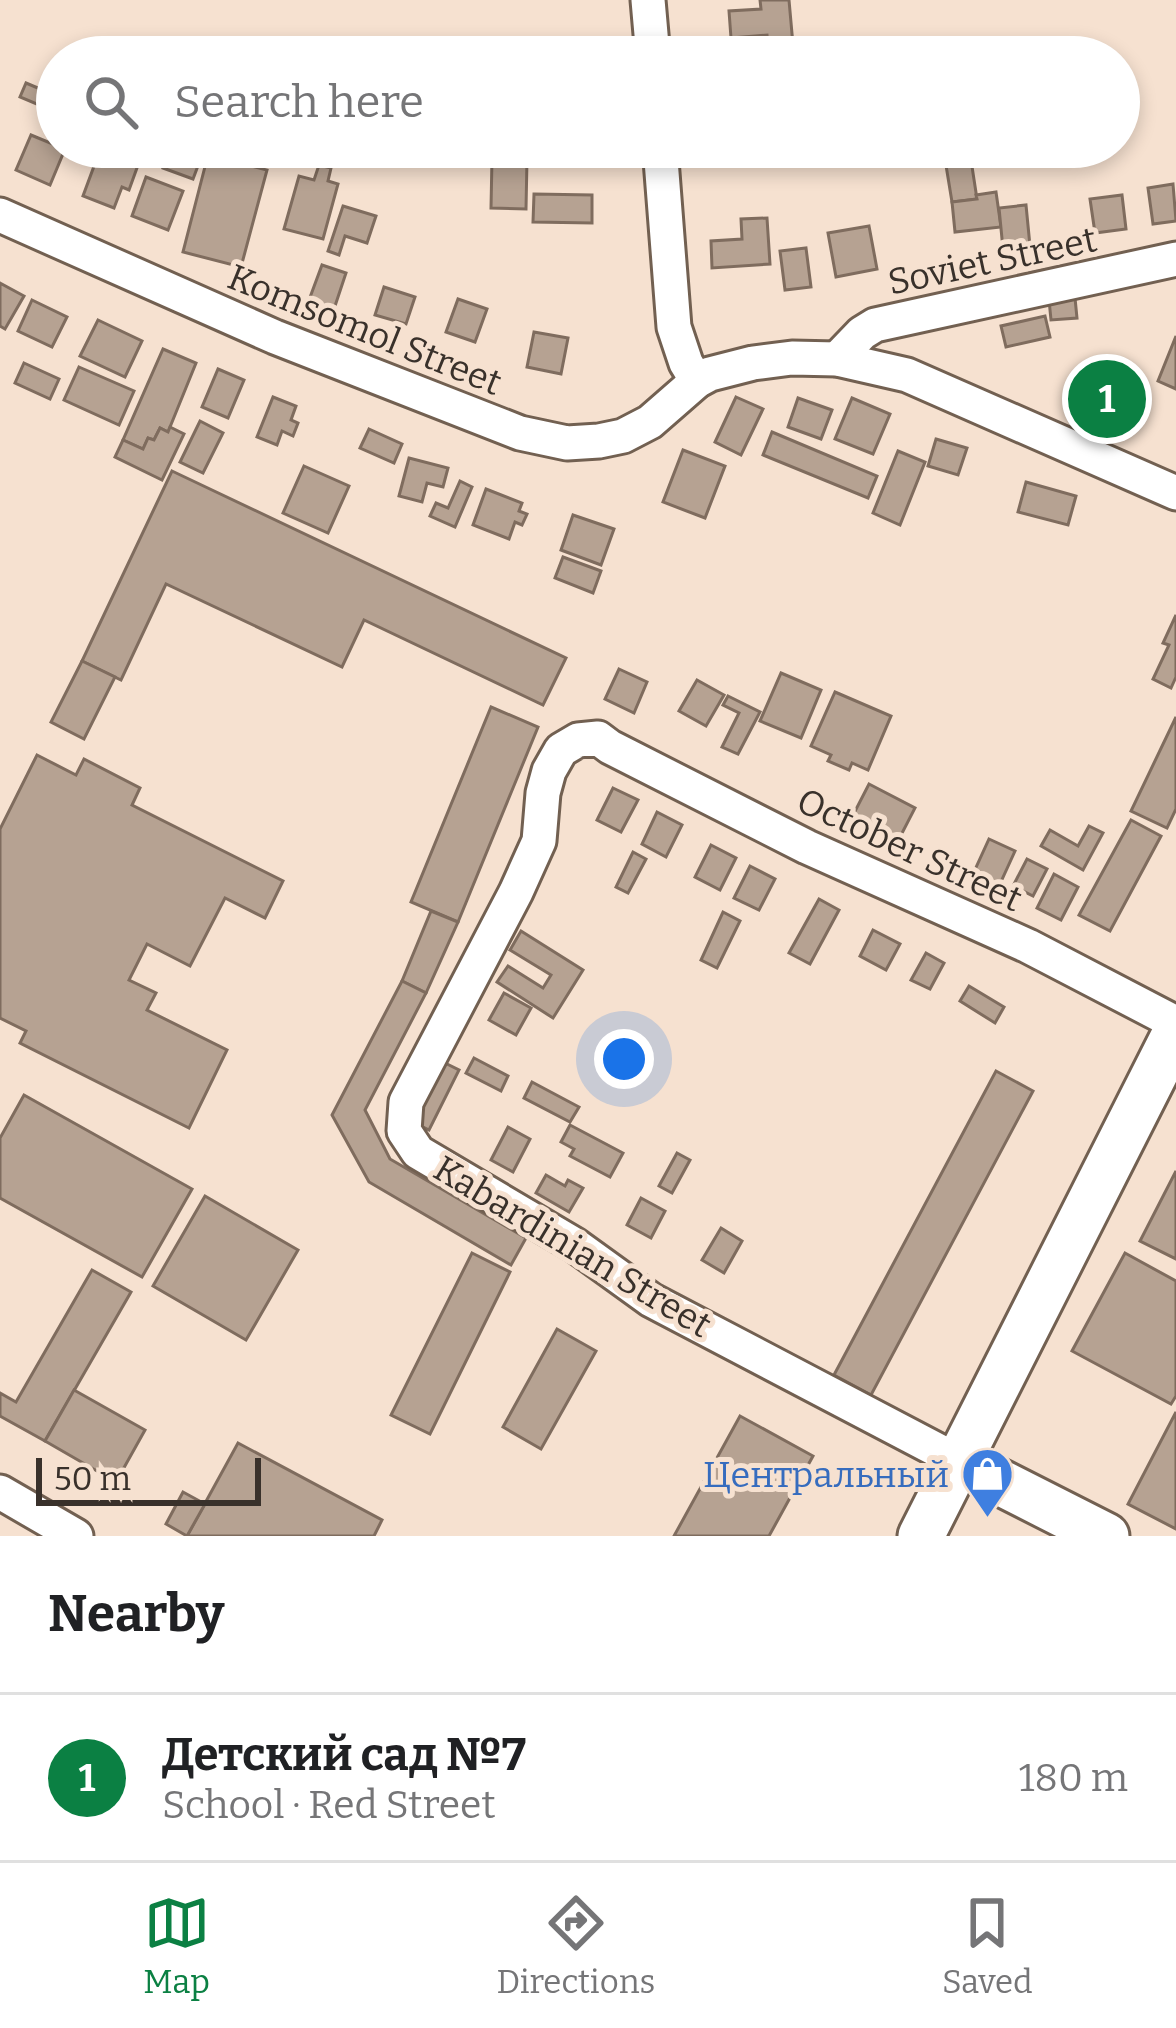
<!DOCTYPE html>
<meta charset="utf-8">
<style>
:root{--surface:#fff;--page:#f6f6f6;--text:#202124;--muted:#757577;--line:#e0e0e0;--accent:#0b8043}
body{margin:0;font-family:Bitter,serif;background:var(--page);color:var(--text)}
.scale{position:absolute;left:36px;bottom:30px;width:225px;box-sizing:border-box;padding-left:12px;border:6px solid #39312b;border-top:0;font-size:33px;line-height:42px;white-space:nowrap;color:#39312b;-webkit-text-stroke:9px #f6e1d0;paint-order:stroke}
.you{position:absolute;left:624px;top:1059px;width:42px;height:42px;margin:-30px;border:9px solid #fff;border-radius:50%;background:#1a73e8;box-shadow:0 0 0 18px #1a73e833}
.badge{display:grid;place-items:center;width:78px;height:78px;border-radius:50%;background:var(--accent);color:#fff;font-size:39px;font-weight:700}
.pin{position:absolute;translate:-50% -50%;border:6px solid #fff;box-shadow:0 3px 12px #0006}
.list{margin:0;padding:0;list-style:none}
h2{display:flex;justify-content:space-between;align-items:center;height:156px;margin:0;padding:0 48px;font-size:51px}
h2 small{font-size:39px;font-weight:400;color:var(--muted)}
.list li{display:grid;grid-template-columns:78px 1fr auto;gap:36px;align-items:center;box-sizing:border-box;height:168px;padding:0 48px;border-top:3px solid var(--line)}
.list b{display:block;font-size:45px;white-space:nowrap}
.list p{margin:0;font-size:39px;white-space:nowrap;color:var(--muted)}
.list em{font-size:39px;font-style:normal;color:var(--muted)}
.icon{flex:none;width:66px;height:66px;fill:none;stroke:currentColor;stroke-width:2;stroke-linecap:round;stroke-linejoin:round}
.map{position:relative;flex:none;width:1176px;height:1536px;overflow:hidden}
.search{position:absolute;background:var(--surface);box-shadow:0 6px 18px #0003;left:36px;right:36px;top:36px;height:132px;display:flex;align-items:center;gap:30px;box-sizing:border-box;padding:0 42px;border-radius:66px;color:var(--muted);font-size:45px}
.sheet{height:324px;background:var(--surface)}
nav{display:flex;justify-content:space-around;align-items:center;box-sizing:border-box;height:168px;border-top:3px solid var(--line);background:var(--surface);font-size:33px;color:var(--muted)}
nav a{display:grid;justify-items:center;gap:6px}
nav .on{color:var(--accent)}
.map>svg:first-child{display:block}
.building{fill:#b6a292;stroke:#7f6c5e;stroke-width:3}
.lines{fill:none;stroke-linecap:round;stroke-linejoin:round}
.street-casing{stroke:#726051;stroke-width:39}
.secondary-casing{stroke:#726051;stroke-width:51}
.street{stroke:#fff;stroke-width:33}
.secondary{stroke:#fff;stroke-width:45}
.labels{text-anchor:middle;stroke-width:10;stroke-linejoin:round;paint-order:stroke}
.street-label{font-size:36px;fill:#39312b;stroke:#f6e1d0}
.shop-label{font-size:36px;fill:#366cbe;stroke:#f6e1d0;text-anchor:end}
</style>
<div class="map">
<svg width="1176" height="1536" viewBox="0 0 1176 1536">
<rect width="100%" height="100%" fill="#f6e1d0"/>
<g class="building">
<polygon points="760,0 789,0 794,56 769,57 767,35 731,38 729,11 761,9"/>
<polygon points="540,45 577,49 577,57 539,57"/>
<polygon points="26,83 57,96 51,110 20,97"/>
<polygon points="31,135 65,149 50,185 16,170"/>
<polygon points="171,147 205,147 193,179 163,168"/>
<polygon points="538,147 572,147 570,164 536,160"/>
<polygon points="943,147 969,147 977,199 952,202"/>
<polygon points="100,150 138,165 129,190 122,187 114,208 83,196"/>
<polygon points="208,155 267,170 241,267 183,252"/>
<polygon points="492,158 527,159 526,209 491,208"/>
<polygon points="319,165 331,168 328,181 338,184 323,239 284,229 299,176 314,180"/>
<polygon points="146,177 183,191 168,230 132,216"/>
<polygon points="1173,184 1176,221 1153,224 1148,188"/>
<polygon points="996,192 1001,227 955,232 952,202 977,199 976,195"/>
<polygon points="534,194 592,195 592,223 533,222"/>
<polygon points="1122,195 1126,229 1095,233 1090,199"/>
<polygon points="1026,205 1030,246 1003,249 999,208"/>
<polygon points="343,206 376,216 367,243 345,236 339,255 328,251"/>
<polygon points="767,218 770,264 712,268 711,241 742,239 741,219"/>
<polygon points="869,226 877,269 836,277 828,233"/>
<polygon points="806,248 811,287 785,290 780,251"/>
<polygon points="322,265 346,273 334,309 309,300"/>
<polygon points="0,283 24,296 5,329 0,326"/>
<polygon points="384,287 415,297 406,324 375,315"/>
<polygon points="1075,298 1077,318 1051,320 1049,300"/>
<polygon points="458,299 487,309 475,342 446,332"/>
<polygon points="32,300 67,317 52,347 18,331"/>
<polygon points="1045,316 1050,337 1006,347 1001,326"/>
<polygon points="98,320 142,341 125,377 80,356"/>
<polygon points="534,332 568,338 561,374 527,367"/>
<polygon points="1176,336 1176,389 1158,381"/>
<polygon points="163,349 196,363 168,432 160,428 154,440 148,438 143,449 123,440"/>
<polygon points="24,363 59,379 50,399 15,383"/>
<polygon points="79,367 134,391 119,425 64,400"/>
<polygon points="218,369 244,380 228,418 202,407"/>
<polygon points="273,397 296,406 291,420 298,423 293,436 282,431 277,445 257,437"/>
<polygon points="736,397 763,409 741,455 715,442"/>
<polygon points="798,398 832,410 821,439 788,427"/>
<polygon points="852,398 890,414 873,454 835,439"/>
<polygon points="200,421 223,433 203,473 180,462"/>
<polygon points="170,427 184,434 162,480 115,457 123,440 143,449 148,438 154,440 160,428 168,432"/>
<polygon points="369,429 402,444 394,463 360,448"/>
<polygon points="772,432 877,476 868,498 763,455"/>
<polygon points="936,439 967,448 958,475 928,466"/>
<polygon points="683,450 725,466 705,518 663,502"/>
<polygon points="898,451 925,462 900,525 873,513"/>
<polygon points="409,458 448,468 443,487 427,483 422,502 399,496"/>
<polygon points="304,466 349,486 328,533 283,513"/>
<polygon points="172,471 566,658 543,705 364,620 342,667 166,584 121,680 82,661"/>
<polygon points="460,481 472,487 455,527 430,516 436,503 448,508"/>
<polygon points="1026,482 1076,496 1068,525 1018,512"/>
<polygon points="486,489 522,503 519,511 527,514 522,525 515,522 509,539 473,525"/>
<polygon points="573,515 614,529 601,565 561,550"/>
<polygon points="563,557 601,571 593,593 555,578"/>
<polygon points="1176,615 1176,677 1171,688 1153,679 1169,645 1163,643"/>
<polygon points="82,661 115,677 84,739 51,722"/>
<polygon points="619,669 647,682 634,713 605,699"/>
<polygon points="781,673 821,690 801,738 760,721"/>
<polygon points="697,680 724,695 706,726 679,711"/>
<polygon points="835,692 891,716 868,770 852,763 849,770 828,761 831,755 811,746"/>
<polygon points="728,696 760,712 738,754 722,747 739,713 723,705"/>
<polygon points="491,707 538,727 458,922 411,902"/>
<polygon points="1176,717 1176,809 1167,828 1131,811"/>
<polygon points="37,755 76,775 84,759 140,788 132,805 283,881 265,918 225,898 190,966 147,944 129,980 156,993 147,1010 227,1050 189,1128 20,1043 26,1031 0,1018 0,829"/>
<polygon points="869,784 915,808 898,841 852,817"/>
<polygon points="613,788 638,800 621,832 597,820"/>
<polygon points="657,812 682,825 666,857 642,844"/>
<polygon points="1131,820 1161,836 1110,931 1079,915"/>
<polygon points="1089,826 1103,833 1083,870 1041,846 1050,830 1078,846"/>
<polygon points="989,839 1015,851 999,886 973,874"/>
<polygon points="711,845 736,858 720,890 695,877"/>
<polygon points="633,852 646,859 628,893 616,887"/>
<polygon points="1027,859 1047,869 1033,896 1013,886"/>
<polygon points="750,866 775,879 759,910 734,898"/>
<polygon points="1054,874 1078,887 1061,920 1037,908"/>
<polygon points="819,899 839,910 810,964 789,953"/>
<polygon points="431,911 458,922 426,993 402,981"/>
<polygon points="723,912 740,921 717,968 701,960"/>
<polygon points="873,930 900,944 886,970 860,956"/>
<polygon points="521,931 583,970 553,1018 497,982 508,966 543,988 551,975 510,950"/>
<polygon points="926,953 944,963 930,989 911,980"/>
<polygon points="402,981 426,993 365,1110 390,1159 526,1238 511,1265 369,1182 332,1115"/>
<polygon points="969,986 1004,1007 995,1023 960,1001"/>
<polygon points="504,993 531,1008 516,1035 489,1020"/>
<polygon points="474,1058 508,1076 501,1091 466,1073"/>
<polygon points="441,1061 459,1070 429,1130 411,1121"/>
<polygon points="996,1071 1033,1091 871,1395 834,1375"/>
<polygon points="532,1082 579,1107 570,1122 524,1098"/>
<polygon points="24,1095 192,1189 142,1277 0,1198 0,1138"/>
<polygon points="570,1125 623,1153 610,1177 570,1156 574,1149 561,1142"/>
<polygon points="508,1127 530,1139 513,1172 491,1160"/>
<polygon points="677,1153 690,1160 672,1193 659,1186"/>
<polygon points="1176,1171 1176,1259 1140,1241"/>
<polygon points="546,1175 565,1186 568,1180 583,1188 569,1212 536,1193"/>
<polygon points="205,1196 298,1250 246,1340 153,1286"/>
<polygon points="641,1198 665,1211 651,1238 627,1225"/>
<polygon points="721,1228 742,1241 724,1273 702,1260"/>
<polygon points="472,1253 510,1272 430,1434 391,1415"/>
<polygon points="1125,1253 1176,1281 1176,1396 1171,1404 1072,1351"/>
<polygon points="92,1270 131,1292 45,1441 0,1416 0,1393 16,1402"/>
<polygon points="557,1329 596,1351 541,1449 503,1427"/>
<polygon points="74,1390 145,1430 116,1482 45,1441"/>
<polygon points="1176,1412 1176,1529 1128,1504"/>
<polygon points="740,1416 813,1456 769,1536 674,1536"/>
<polygon points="238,1443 382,1520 374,1536 187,1536"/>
<polygon points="183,1492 205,1504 187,1536 166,1524"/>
</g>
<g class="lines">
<defs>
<g id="street">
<polyline points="648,0 653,57"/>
<polyline points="660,147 674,327 686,363 697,381"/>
<polyline points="0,215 275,337 520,433 567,443 599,441 623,436 650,422 697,381 710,374 753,363 792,358 837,359 907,375 1176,493"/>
<polyline points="837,359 862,333 875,325 1176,259"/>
<polyline points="960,1462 651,1300 575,1245 418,1152 404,1131 406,1102 516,892 539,841 543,793 549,771 561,750 578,740 598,738 610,747 807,847 1028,946 1176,1023"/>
<polyline points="0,1492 76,1536"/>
</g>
<g id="secondary">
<polyline points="960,1462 1106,1536"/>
<polyline points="921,1536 1176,1032"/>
</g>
</defs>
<use href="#street" class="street-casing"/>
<use href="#secondary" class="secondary-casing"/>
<use href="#street" class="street"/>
<use href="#secondary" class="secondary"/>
</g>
<defs>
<symbol id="shop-pin" viewBox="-11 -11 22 30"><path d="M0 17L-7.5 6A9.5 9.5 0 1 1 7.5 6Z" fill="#3f7fe0" stroke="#f6e1d0"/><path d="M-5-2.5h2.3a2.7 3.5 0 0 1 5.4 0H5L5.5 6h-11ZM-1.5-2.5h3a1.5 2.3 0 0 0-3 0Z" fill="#fff"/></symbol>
</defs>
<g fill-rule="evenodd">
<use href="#shop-pin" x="958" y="1444" width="59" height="81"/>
</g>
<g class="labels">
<g class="street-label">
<text transform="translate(992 260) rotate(-12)" y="13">Soviet Street</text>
<text transform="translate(365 329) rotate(22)" y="13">Komsomol Street</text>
<text transform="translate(910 849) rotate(25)" y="13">October Street</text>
<text transform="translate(573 1246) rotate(31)" y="13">Kabardinian Street</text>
</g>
<g class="shop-label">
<text x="949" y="1487">Центральный</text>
</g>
</g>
</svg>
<div class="scale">50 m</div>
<div class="you"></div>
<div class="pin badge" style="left:1107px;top:399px">1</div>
<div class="search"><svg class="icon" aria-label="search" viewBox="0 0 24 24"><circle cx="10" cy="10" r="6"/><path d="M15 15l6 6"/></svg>Search here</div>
</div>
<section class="sheet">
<h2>Nearby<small></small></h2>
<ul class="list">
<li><span class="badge">1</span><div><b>Детский сад №7</b><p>School · Red Street</p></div><em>180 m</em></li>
</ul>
</section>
<nav>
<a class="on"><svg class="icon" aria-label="map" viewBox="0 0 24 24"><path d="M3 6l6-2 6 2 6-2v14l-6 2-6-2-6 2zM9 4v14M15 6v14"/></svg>Map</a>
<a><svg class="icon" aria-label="directions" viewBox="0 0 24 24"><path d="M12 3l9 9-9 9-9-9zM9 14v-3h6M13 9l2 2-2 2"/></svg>Directions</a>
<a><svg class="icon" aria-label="saved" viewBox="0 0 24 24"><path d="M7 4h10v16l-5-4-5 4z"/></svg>Saved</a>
</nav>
